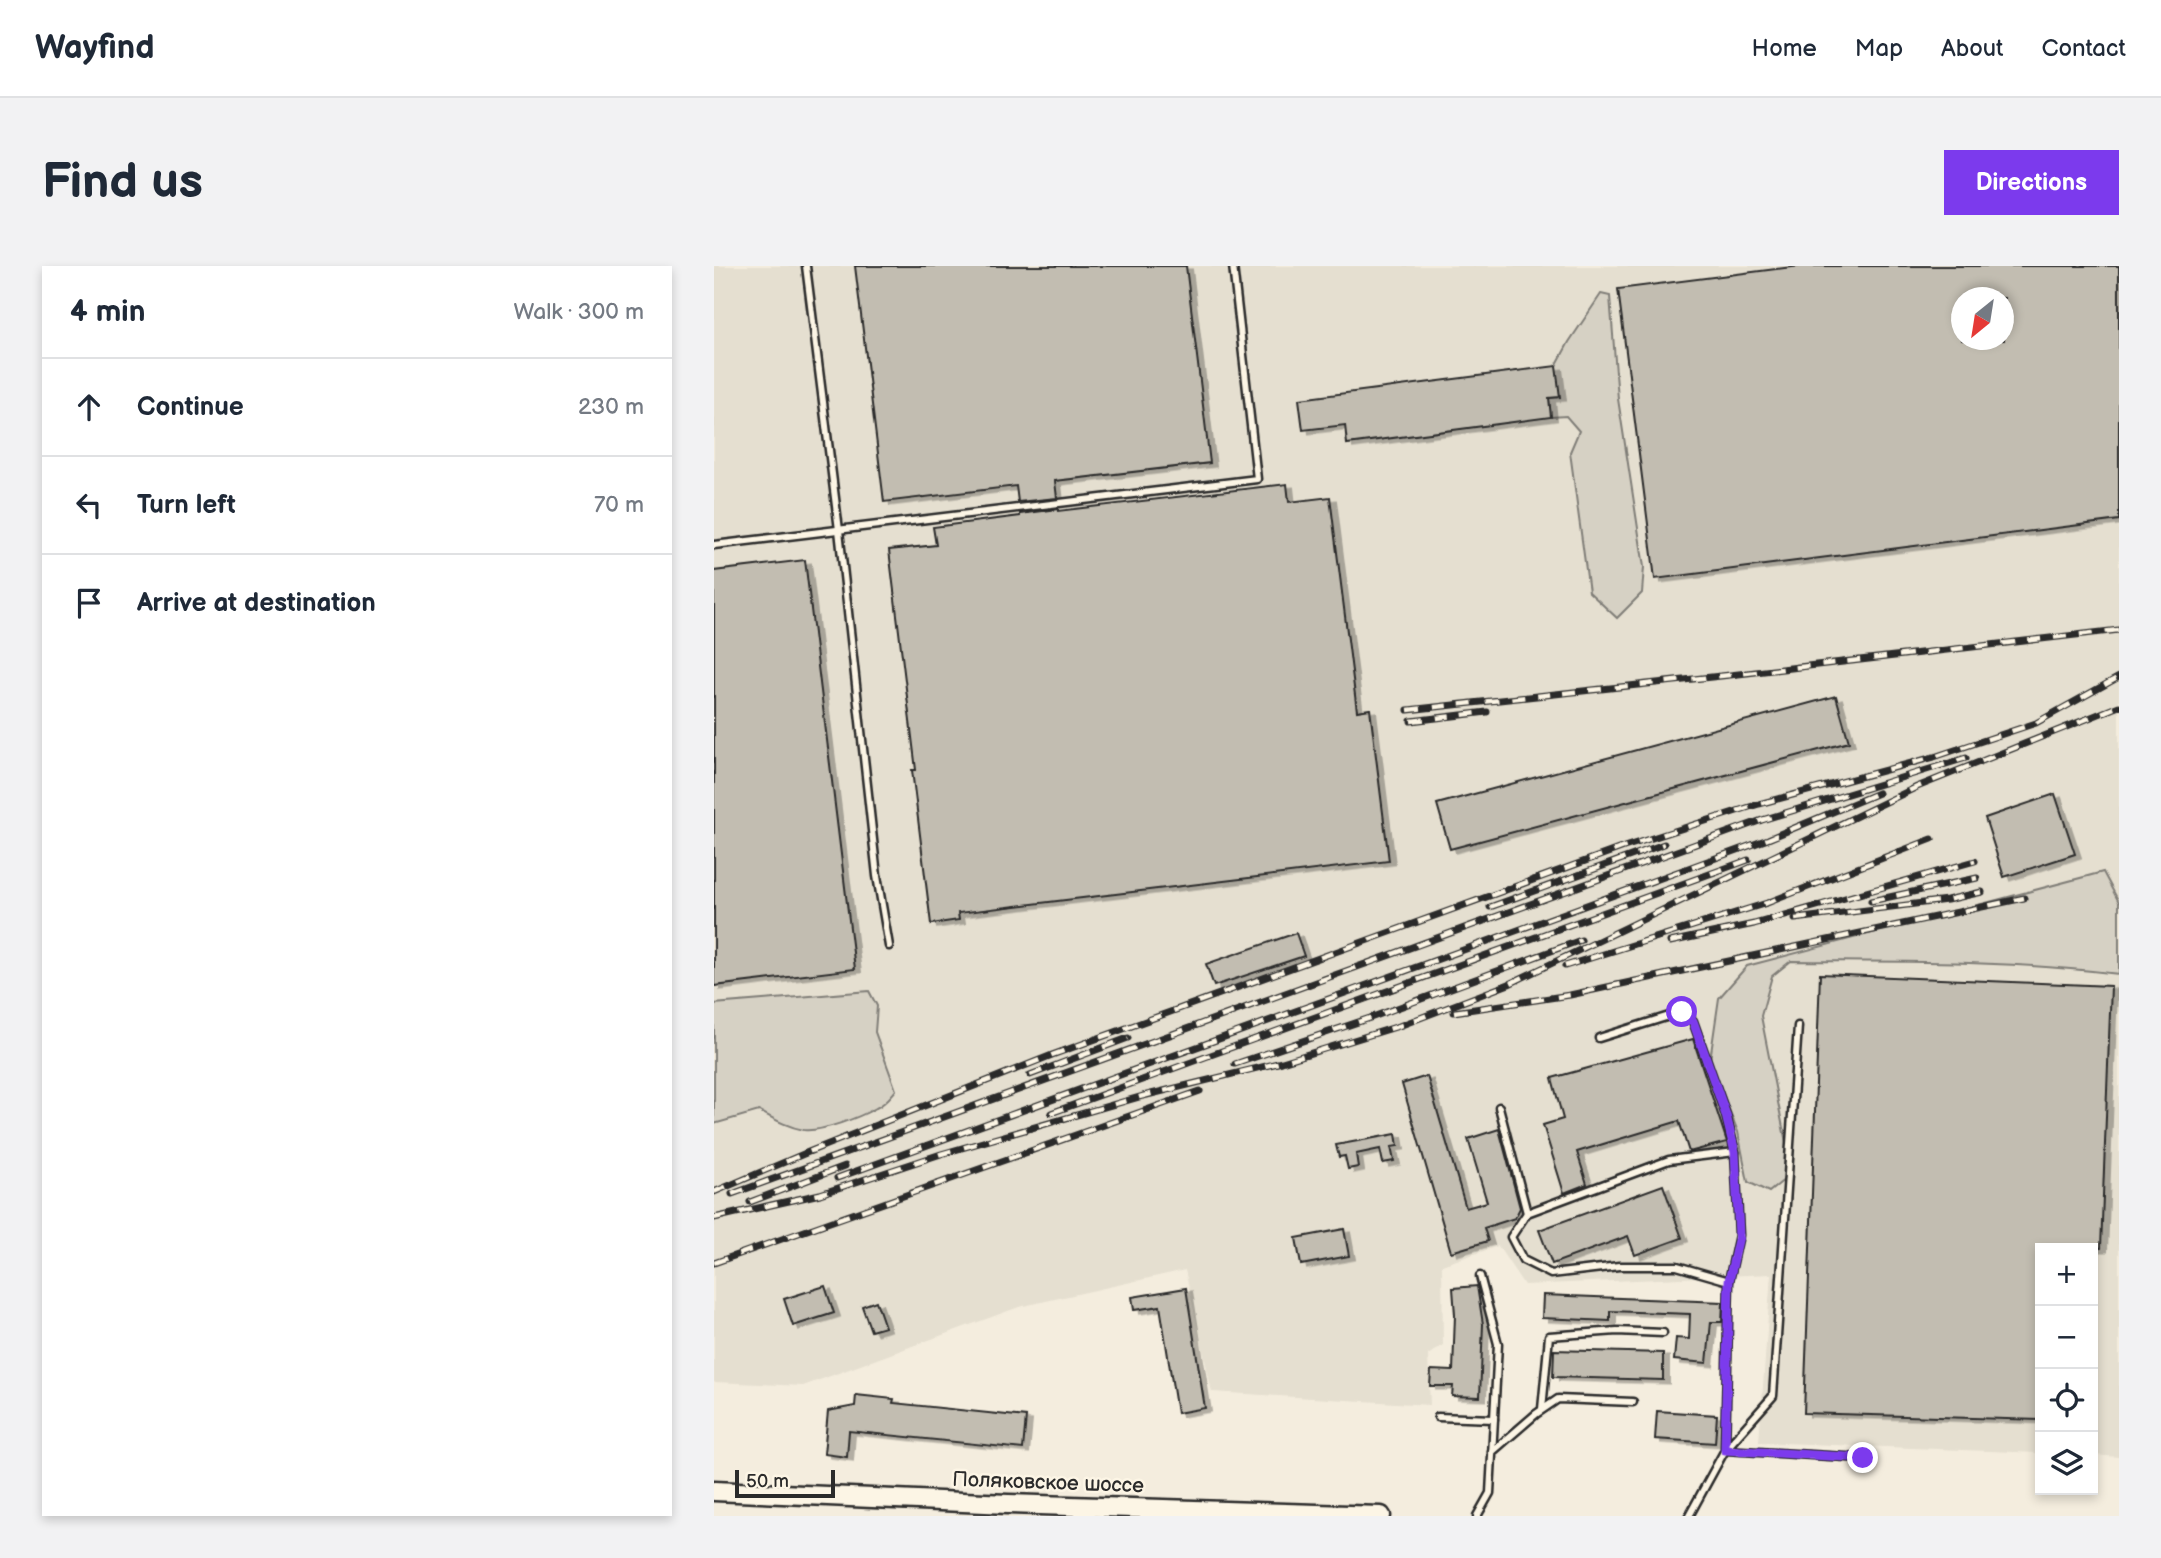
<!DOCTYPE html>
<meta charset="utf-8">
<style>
:root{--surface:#fff;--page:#f2f2f3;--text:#1f2937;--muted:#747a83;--line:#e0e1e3;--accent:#7c3aed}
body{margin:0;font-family:"Balsamiq Sans",sans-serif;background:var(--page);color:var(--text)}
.controls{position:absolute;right:21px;bottom:21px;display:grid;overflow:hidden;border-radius:0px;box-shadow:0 4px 10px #0003}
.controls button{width:63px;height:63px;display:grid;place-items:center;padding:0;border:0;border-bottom:2px solid var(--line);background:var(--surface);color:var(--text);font:35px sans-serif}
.compass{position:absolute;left:1237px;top:21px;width:63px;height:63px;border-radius:50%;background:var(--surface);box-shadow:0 4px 10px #0003;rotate:210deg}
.scale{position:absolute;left:21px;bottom:18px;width:100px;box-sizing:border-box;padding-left:7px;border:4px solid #2b2b2b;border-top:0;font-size:19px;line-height:24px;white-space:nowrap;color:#2b2b2b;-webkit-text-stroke:5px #fcf5e5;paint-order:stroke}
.stop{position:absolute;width:21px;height:21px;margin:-16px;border:5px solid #7c3aed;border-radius:50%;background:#fff}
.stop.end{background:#7c3aed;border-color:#fff;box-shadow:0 2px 7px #0008}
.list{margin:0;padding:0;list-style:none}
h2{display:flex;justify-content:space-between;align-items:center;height:91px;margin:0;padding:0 28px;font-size:30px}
h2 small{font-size:23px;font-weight:400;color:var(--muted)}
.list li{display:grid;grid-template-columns:46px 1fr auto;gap:21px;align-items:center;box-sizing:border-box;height:98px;padding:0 28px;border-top:2px solid var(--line)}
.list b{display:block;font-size:26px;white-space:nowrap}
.list em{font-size:23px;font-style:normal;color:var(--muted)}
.icon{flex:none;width:38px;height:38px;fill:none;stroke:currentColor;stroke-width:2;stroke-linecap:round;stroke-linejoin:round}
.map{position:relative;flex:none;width:1405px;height:1250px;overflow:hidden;border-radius:0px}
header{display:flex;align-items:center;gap:42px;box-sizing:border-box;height:98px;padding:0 35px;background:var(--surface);border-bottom:2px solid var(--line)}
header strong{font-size:33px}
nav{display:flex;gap:38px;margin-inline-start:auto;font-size:24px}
.intro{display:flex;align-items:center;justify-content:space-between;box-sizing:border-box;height:168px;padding:0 42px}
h1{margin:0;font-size:49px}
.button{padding:18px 32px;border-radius:0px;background:var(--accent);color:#fff;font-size:24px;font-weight:700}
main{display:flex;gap:42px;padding:0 42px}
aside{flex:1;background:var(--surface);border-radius:0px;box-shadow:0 4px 10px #0003}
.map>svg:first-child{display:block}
.built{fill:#e5dfd0;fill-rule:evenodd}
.green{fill:#d6d1c4;stroke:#807e78;stroke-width:2}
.building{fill:#c2bdb1;stroke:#2b2b2b;stroke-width:2;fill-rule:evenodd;filter:url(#shadow)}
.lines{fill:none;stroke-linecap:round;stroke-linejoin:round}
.service-casing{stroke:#2b2b2b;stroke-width:11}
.secondary-casing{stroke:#2b2b2b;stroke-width:23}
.service{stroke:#fcf5e5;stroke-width:6}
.secondary{stroke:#fcf5e5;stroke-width:18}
.rail-casing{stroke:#2b2b2b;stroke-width:7}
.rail{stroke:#fcf5e5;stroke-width:4.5;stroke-dasharray:13;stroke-linecap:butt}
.route{stroke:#7c3aed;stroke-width:9}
.labels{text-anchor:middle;stroke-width:5;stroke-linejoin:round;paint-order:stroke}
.street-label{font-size:21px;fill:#2b2b2b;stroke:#fcf5e5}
</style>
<header>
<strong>Wayfind</strong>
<nav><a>Home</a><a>Map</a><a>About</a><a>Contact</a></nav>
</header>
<div class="intro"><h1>Find us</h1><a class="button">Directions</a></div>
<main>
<aside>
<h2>4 min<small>Walk · 300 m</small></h2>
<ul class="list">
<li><svg class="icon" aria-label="ahead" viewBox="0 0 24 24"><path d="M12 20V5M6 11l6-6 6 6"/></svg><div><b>Continue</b></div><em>230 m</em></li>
<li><svg class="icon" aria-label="left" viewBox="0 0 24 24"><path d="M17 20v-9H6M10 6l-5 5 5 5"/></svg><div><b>Turn left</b></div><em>70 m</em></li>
<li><svg class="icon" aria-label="arrive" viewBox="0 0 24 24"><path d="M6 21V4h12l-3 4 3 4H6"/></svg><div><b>Arrive at destination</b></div></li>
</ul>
</aside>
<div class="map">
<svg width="1405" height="1250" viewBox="0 0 1405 1250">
<defs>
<filter id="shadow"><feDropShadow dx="6" dy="3.5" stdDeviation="0" flood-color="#0004"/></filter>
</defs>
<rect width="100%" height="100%" fill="#f4edde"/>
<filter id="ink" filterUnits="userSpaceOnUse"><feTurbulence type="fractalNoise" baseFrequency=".0143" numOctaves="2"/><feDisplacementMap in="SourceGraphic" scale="14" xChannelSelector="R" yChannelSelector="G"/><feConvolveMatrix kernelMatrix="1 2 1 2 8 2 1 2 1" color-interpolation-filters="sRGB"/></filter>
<g filter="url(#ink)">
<path class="built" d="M0 0H1405V1191L1379 1189V982H1326V1187L1045 1176 1057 1008 810 1019 784 980 728 999 729 1079 714 1089 716 1139 498 1126 471 1004 305 1041 89 1120 0 1116ZM1248 32H1290V74H1248Z"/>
<g class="green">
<polygon points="887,28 896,30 904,133 930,301 928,327 903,352 875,326 856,186 865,165 852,150 837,151 835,132 845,131 842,100 855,76"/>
<path d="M1389 606 1405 636V708C1297 694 1186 696 1077 695L1058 710 1047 750 1073 882 1071 913 1055 926 1034 916 1024 866 996 794 1005 732 1033 700Z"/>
<path d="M155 725 163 740 161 766 182 824C176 831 171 838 162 842 146 851 108 866 90 864 73 861 60 853 45 845L0 858V738Z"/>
</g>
<g class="building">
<polygon points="141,0 472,0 496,197 341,215 343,232 304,236 302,220 170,236"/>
<path d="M1086 0H1405V254L941 313 904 23ZM1248 32H1290V74H1248Z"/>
<polygon points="842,100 846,131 835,132 837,151 633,178 631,159 589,164 585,133"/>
<polygon points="573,218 575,236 616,231 643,445 656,443 675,595 244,647 245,654 217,658 198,504 202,504 175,284 222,279 219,261 306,250 306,248 344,243 344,245"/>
<polygon points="91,294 141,703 0,720 0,305"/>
<polygon points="1122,430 1135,476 736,583 723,538"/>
<polygon points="1341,528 1361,588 1290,611 1271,552"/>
<polygon points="582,667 590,690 500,720 492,698"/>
<polygon points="1106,708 1397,720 1387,982 1326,982 1326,1154 1090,1147"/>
<polygon points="979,773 1013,876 975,886 965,855 863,886 873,918 850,927 829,859 849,853 838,812"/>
<polygon points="713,810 752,942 773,936 754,873 785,863 806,942 801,952 770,962 774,975 737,986 688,818"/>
<polygon points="682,868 684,880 677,881 680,895 669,897 666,883 642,888 644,901 634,903 631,890 625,891 622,879"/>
<polygon points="949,919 968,972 921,989 914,970 838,998 825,964"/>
<polygon points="630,963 635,990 587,999 582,972"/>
<polygon points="111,1020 120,1047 79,1060 70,1033"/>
<polygon points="763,1020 769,1058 766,1131 738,1130 739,1120 716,1120 717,1104 739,1105 741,1049 739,1022"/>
<polygon points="472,1022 491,1142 463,1147 446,1040 420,1044 418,1031"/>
<polygon points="829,1029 1009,1036 1008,1056 997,1056 993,1097 960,1094 962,1072 975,1073 976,1048 896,1045 896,1055 828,1052"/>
<polygon points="162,1035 171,1061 157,1065 148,1040"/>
<polygon points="840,1084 949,1087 949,1114 839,1111"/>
<polygon points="142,1129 180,1133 179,1137 312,1151 309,1183 135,1165 133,1191 110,1188 114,1145 141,1140"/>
<polygon points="943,1145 1003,1149 1001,1177 941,1173"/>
</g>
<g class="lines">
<defs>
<g id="service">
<polyline points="92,0 125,264 163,610 175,680"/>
<polyline points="0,279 543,213 519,0"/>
<polyline points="885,772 968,746 979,755 1012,849 1021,886 955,894 813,947 797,971 809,994 837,1008 905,1000 963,1000 1015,1015 1011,1184 975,1250"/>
<polyline points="785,841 813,947"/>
<polyline points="1015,1015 1025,969 1021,886"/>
<polyline points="828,1143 835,1070 903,1065 949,1067"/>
<polyline points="724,1151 780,1153"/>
<polyline points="1011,1184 1059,1130 1084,760"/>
<polyline points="1011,1184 1149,1192"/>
<polyline points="778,1186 822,1148 844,1133 919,1136"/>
<polyline points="763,1250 776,1227 784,1078 766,1010"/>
</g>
<polyline id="secondary" points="0,1225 294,1238 667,1250"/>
</defs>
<use href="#service" class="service-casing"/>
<use href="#secondary" class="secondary-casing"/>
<use href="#service" class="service"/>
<use href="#secondary" class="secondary"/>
<defs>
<g id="rail">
<polyline points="694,444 1016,409 1405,364"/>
<polyline points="697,455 773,446"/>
<polyline points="1157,635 1263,612"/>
<polyline points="776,641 950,578"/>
<polyline points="1081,653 1233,634 1268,626"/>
<polyline points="956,676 1040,658 1261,595"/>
<polyline points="851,700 1053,637 1218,573"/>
<polyline points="740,746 856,729 1310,632"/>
<polyline points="521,798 656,752 867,674"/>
<polyline points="316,809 414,772"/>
<polyline points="337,847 1034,594"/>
<polyline points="123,912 1054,573 1164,527"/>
<polyline points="0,926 92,887 338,789 910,581 1045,538 1220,491 1322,457 1405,411"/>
<polyline points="18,928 1048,554 1252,492"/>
<polyline points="36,936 131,900"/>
<polyline points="0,952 106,928 227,888 429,830 568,796 685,760 795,718 1203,521 1405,440"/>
<polyline points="0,997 486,825"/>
</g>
</defs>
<use href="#rail" class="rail-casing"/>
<use href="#rail" class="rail"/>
</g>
</g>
<g class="lines" filter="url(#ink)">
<polyline class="route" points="968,746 979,755 1012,849 1021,886 1025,970 1015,1015 1011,1184 1149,1192"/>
</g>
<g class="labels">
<g class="street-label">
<text transform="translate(334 1216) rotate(2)" y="7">Поляковское шоссе</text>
</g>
</g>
</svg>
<div class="controls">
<button>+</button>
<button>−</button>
<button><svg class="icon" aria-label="locate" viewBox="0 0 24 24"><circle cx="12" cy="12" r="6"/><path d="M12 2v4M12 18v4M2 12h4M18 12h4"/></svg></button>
<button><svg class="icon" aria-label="layers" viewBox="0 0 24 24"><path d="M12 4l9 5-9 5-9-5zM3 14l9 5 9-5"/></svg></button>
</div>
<svg class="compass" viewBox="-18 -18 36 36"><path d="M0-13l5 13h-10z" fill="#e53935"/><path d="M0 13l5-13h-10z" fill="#747a83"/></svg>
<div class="scale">50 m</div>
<div class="stop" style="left:968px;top:746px"></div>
<div class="stop end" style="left:1149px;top:1192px"></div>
</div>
</main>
